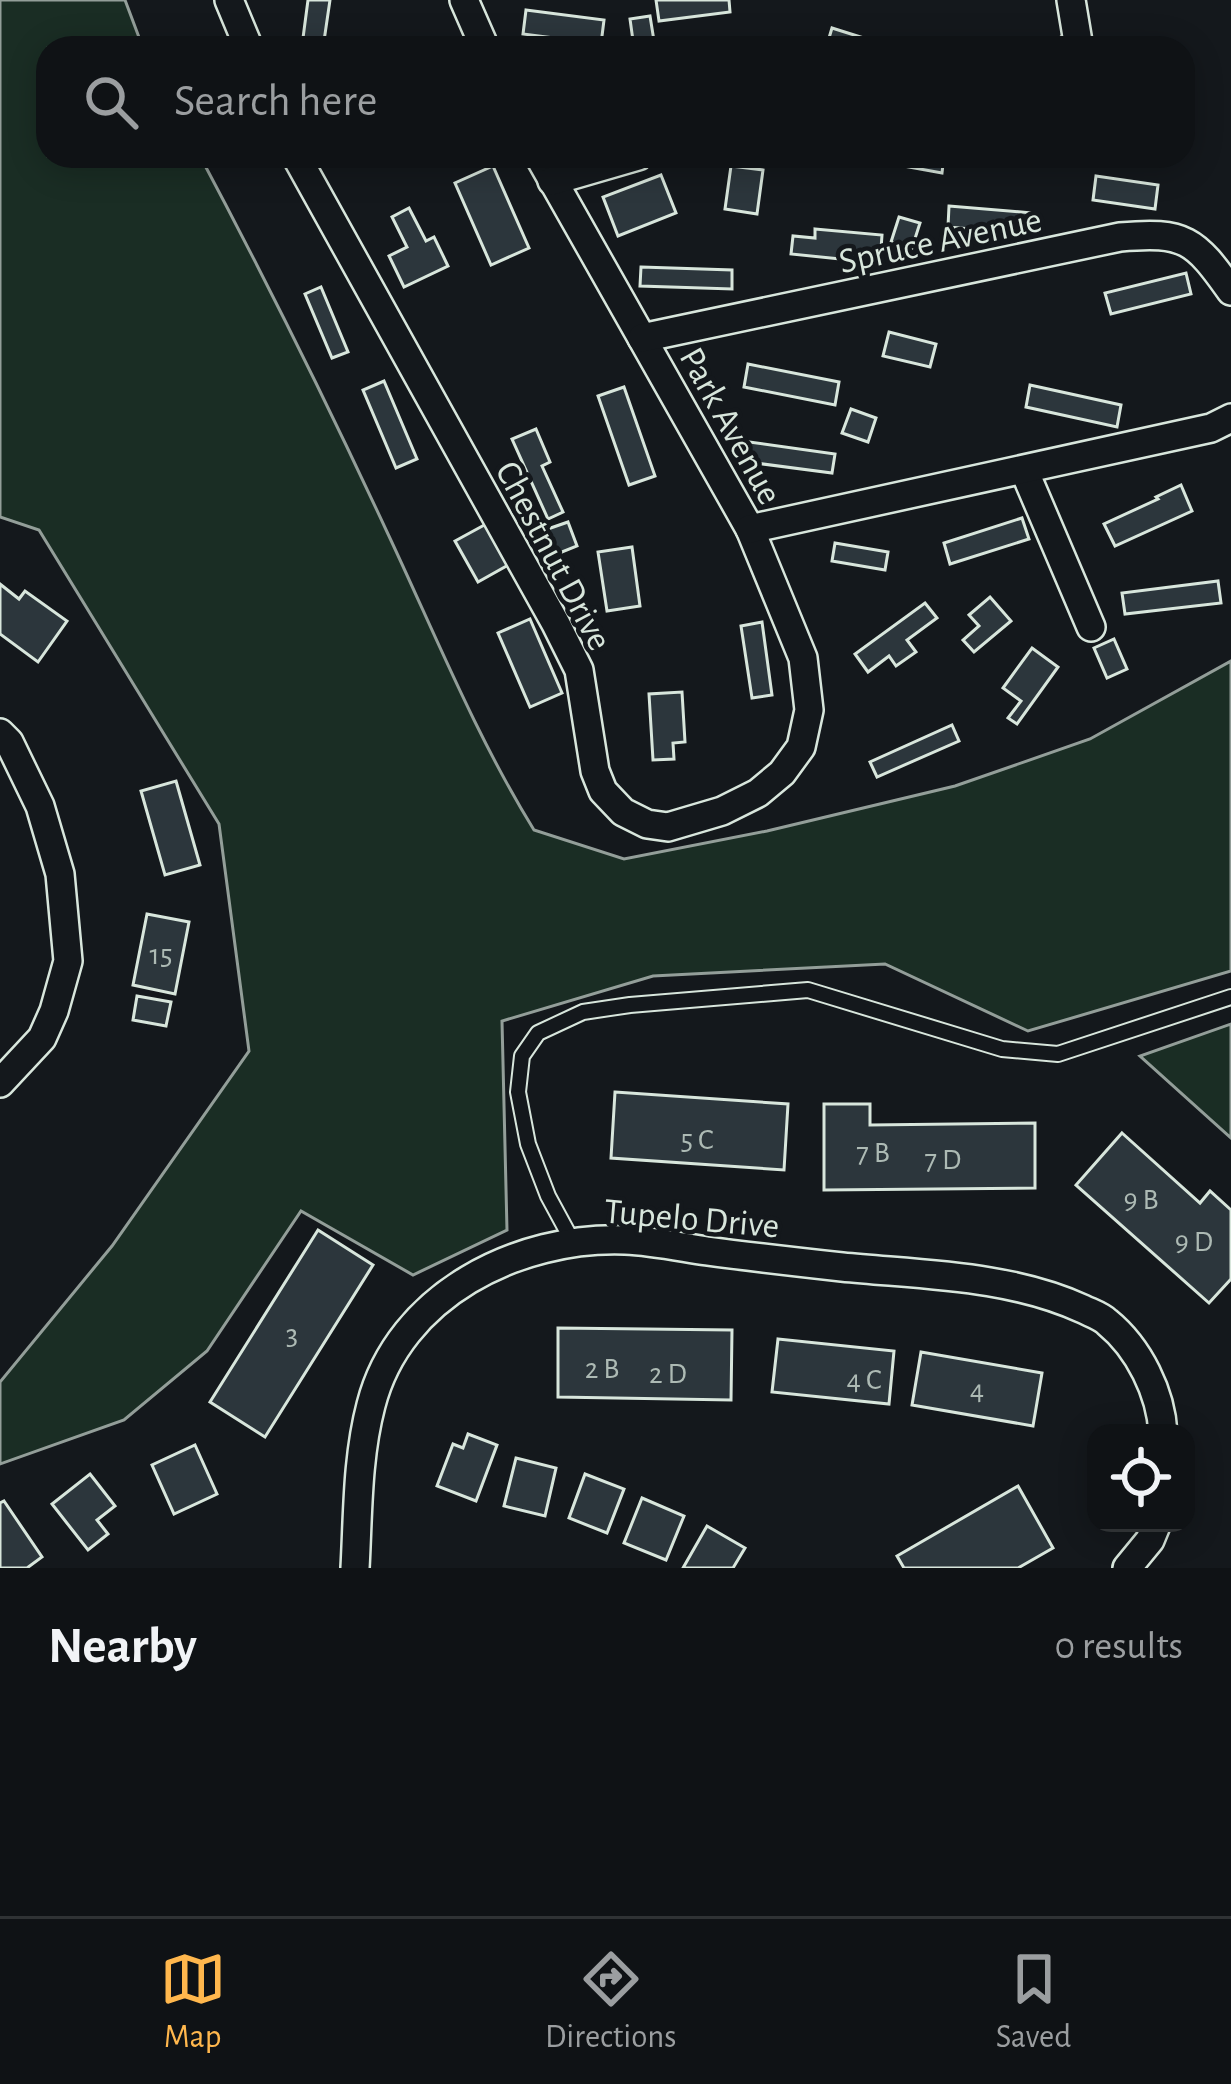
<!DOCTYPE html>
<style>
:root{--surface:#0f1215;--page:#1d2022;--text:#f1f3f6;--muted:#9b9ea0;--line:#2f3234;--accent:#ffb74d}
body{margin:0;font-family:"Alegreya Sans",sans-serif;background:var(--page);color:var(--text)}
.controls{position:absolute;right:36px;bottom:36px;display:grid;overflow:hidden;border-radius:24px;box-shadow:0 6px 30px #0003}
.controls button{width:108px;height:108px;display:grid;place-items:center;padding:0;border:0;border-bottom:3px solid var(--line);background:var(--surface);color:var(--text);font:60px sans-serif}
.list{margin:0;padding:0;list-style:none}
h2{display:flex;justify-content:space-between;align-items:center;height:156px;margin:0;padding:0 48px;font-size:51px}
h2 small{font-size:39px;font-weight:400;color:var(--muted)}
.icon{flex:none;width:66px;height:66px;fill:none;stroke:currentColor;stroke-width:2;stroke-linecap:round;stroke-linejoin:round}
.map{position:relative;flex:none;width:1231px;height:1568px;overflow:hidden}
.search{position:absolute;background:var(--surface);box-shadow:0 6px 30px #0003;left:36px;right:36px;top:36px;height:132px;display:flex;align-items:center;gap:30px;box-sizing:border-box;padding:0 42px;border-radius:36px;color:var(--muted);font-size:45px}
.sheet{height:348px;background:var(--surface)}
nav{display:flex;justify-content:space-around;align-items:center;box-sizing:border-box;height:168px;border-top:3px solid var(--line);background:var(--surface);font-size:33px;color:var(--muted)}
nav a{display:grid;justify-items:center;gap:6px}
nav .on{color:var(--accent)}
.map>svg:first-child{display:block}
.green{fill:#1a2d24;stroke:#939e99;stroke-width:3}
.building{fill:#2c363c;stroke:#d8e6dc;stroke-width:3}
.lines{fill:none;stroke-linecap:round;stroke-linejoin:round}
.service-casing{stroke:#d8e6dc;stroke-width:18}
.minor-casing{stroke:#d8e6dc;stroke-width:32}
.service{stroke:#14181c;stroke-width:14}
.minor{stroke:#14181c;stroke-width:27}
.labels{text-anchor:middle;stroke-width:9;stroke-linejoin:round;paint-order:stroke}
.number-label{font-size:30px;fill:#adbab4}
.street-label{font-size:36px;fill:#d8e6dc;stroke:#14181c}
</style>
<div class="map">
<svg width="1231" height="1568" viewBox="0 0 1231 1568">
<rect width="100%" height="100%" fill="#14181c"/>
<g class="green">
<path d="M0 0H125L143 48H48V156H200C266 280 329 407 388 534 435 634 476 736 534 830L624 859 767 831 955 786 1090 739 1231 661V971L1028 1031 885 964 653 976 502 1021 507 1230 413 1275 301 1211 207 1351 124 1420 0 1464V1382L112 1246 249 1051 219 824 39 530 0 517Z"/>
<polygon points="1231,1024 1231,1138 1140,1056"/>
</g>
<g class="building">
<polygon points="308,0 330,0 324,41 303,38"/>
<polygon points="656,0 729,0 730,12 659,21"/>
<polygon points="526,10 604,20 601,44 523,34"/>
<polygon points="650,16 655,47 634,48 630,19"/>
<polygon points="832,28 886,45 885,48 826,48"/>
<polygon points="888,156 944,156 942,173 887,163"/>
<polygon points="493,166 529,248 491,265 455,183"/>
<polygon points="731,166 763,170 757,214 725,209"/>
<polygon points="661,175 676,213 618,236 603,197"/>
<polygon points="1096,176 1158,185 1155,209 1093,200"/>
<polygon points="949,206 1033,213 1031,234 948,227"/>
<polygon points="409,208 426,241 434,237 448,266 404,287 389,256 407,247 392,217"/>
<polygon points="899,217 920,223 912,248 891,242"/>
<polygon points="815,229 882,235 880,263 791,254 793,236 815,238"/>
<polygon points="641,267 732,270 732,289 640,286"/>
<polygon points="1186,273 1191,294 1111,314 1105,293"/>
<polygon points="321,287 348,352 332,358 305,294"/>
<polygon points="889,332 936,344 930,367 883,356"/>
<polygon points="748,364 839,382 835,405 744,387"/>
<polygon points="384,381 417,459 396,468 363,390"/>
<polygon points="1030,385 1121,405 1117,427 1026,407"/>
<polygon points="624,387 655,476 629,485 598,396"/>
<polygon points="851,409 876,418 868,442 842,433"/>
<polygon points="536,429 550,462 542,466 563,512 548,519 512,439"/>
<polygon points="742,441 835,454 832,473 740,461"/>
<polygon points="1181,485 1192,511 1115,546 1104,524 1158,499 1156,497"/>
<polygon points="1022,518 1029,539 950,564 944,543"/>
<polygon points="568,522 577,546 552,556 542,531"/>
<polygon points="488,523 510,564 478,582 455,541"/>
<polygon points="835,543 888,552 885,570 832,561"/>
<polygon points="632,547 640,606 607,611 598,552"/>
<polygon points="1218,581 1221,603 1125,614 1122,593"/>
<polygon points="0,584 19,599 25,591 67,621 38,662 0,634"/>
<polygon points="990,597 1011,621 974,652 963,640 979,626 969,615"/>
<polygon points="925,603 937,618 907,640 916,652 896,666 889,656 868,672 855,654"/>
<polygon points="530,619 562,693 530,707 498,633"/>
<polygon points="762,622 772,695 752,698 741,626"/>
<polygon points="1114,639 1127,669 1107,678 1094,648"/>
<polygon points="1032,648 1058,667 1017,724 1008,718 1021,701 1003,688"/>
<polygon points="682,692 685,742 673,743 674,759 653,760 649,694"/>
<polygon points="952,725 959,741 877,777 870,762"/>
<polygon points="176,781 200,865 165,875 141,791"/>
<polygon points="147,914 189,922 175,994 133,985"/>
<polygon points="137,996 171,1002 166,1026 133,1020"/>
<polygon points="615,1092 788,1104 784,1170 611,1158"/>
<polygon points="824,1104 870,1104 870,1125 1035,1123 1035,1188 824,1190"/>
<polygon points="1122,1133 1200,1203 1210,1191 1231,1210 1231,1279 1209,1303 1076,1185"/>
<polygon points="318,1230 373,1265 265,1437 210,1402"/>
<polygon points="558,1328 732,1330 731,1400 558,1397"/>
<polygon points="778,1339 894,1351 889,1404 772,1392"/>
<polygon points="921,1352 1042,1373 1033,1426 912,1405"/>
<polygon points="468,1434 497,1445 476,1501 437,1486 453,1444 463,1448"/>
<polygon points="195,1445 217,1494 174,1514 152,1465"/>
<polygon points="516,1458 556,1468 545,1516 504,1506"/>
<polygon points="90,1474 115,1506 97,1520 108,1534 88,1550 52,1504"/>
<polygon points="585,1474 624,1489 607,1533 569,1518"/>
<polygon points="1018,1486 1053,1548 1018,1568 904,1568 897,1556"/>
<polygon points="642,1498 684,1516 666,1560 624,1543"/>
<polygon points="4,1501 42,1557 27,1568 0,1568 0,1503"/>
<polygon points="707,1526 745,1548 733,1568 683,1568"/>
</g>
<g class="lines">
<defs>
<polyline id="service" points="574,1244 548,1196 528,1144 518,1092 522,1056 538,1033 583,1012 630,1005 808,990 1002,1049 1058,1054 1231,997"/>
<g id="minor">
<polyline points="229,0 249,48"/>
<polyline points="464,0 485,48"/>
<polyline points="1070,48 1078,42 1071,0"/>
<polyline points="296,156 556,624 579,670 595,771 603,791 623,812 647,824 668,827 722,811 758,793 782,773 801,747 809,710 803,658 750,529 539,156"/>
<polyline points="552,181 638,156"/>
<path d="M642 338 1120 237C1185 231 1195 240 1231 291"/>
<polyline points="1024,470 1091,627"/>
<polyline points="750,529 1211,428 1231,418"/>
<polyline points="0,733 9,742 40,806 60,874 68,961 54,1011 42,1038 0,1083"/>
<path d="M355 1568C358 1514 357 1458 371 1405 399 1295 518 1236 625 1240 652 1241 680 1247 707 1251 752 1257 797 1262 842 1267 923 1275 1009 1275 1083 1309 1091 1313 1101 1316 1107 1322 1139 1348 1161 1393 1163 1433"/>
<polyline points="1127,1568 1150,1540 1157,1523"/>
</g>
</defs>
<use href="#service" class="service-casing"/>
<use href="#minor" class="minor-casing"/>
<use href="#service" class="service"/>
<use href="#minor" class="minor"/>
</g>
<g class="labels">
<g class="number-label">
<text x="161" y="964">15</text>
<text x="697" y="1149">5 C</text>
<text x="873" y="1162">7 B</text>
<text x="943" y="1169">7 D</text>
<text x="1141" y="1209">9 B</text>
<text x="1194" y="1251">9 D</text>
<text x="292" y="1344">3</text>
<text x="602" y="1378">2 B</text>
<text x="668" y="1383">2 D</text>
<text x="864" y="1389">4 C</text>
<text x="977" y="1399">4</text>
</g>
<g class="street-label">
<text transform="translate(940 239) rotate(-12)" y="13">Spruce Avenue</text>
<text transform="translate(732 425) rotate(61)" y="13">Park Avenue</text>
<text transform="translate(555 555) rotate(62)" y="13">Chestnut Drive</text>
<text transform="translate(692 1217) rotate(5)" y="13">Tupelo Drive</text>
</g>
</g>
</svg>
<div class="controls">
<button><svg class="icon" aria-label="locate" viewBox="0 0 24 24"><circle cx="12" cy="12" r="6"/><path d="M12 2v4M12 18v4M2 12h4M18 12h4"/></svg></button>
</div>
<div class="search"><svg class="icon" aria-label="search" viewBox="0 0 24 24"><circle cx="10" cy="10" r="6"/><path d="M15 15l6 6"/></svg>Search here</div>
</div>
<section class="sheet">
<h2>Nearby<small>0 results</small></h2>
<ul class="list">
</ul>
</section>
<nav>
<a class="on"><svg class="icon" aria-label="map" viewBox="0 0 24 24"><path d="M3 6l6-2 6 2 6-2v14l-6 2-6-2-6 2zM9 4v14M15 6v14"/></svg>Map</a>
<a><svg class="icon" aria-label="directions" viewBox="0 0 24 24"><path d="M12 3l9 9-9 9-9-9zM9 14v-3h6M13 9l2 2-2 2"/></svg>Directions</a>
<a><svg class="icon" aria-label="saved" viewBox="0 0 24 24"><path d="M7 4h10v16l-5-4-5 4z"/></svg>Saved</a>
</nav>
